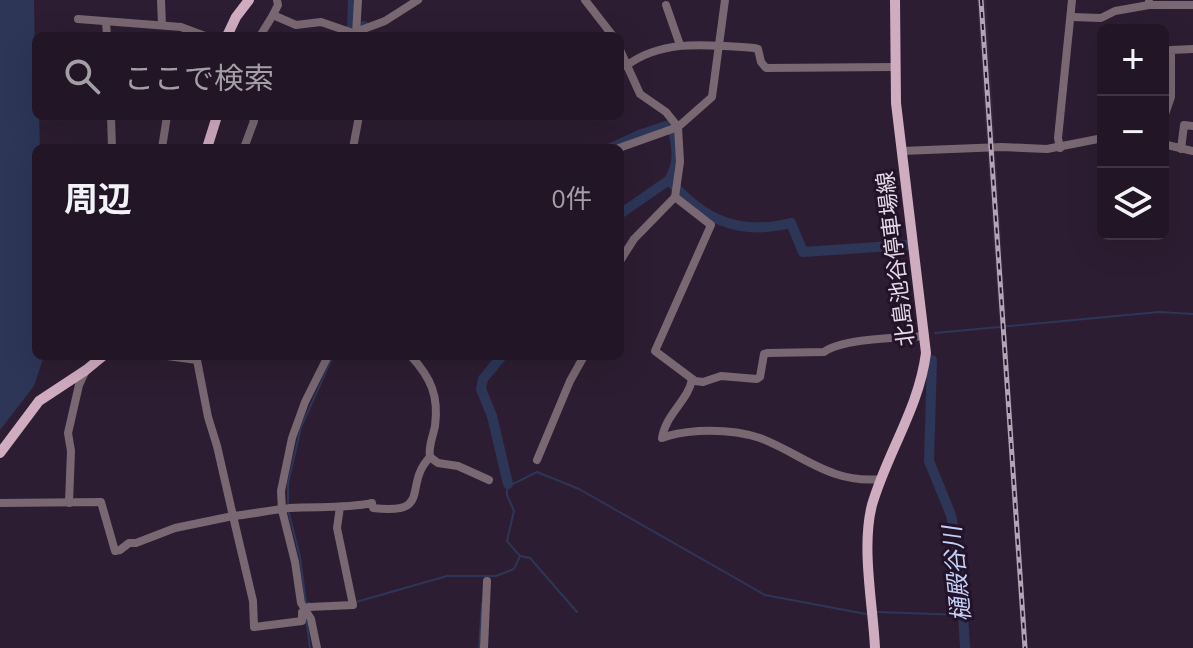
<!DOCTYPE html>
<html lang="ja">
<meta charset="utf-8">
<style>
:root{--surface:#221626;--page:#2e2332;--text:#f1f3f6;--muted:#a29fa7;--line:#3f3543}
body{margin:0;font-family:Ubuntu,"Noto Sans JP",sans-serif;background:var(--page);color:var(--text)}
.controls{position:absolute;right:24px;top:24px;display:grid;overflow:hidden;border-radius:12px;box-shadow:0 8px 32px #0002}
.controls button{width:72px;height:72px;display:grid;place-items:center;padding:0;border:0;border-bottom:2px solid var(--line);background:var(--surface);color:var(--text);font:40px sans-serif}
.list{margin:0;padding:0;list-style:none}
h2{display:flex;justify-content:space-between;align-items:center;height:104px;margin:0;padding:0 32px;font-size:34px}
h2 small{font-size:26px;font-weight:400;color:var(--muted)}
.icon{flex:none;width:44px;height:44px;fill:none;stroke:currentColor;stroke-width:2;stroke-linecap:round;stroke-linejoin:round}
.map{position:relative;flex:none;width:1193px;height:648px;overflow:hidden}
.search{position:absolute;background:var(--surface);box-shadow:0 8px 32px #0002;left:32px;top:32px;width:592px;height:88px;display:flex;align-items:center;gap:20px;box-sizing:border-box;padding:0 28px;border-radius:12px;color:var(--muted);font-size:30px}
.panel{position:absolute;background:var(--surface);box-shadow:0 8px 32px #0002;left:32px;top:144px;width:592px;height:216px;border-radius:12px}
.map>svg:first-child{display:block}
.built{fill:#39243f}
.water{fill:#2d3657}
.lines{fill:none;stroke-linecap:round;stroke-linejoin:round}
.stream{stroke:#2d3657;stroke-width:2}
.river{stroke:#2d3657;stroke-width:10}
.minor{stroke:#796872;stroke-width:8}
.major{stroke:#d0acc1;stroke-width:10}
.rail-casing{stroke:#b1a5b5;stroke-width:5}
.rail{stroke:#231328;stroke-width:2;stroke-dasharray:6;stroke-linecap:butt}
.labels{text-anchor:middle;stroke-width:6;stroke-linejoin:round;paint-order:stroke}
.street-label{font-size:22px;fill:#e5dae8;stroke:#231328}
.water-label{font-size:24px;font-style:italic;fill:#c4d0f5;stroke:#231328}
</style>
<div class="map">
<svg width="1193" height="648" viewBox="0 0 1193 648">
<rect width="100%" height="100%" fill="#2d1d32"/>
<g class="built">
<polygon points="977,0 986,0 1006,320 999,321"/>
<polygon points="1007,333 1028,648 1022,648 1001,334"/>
</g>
<polygon class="water" points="0,0 34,0 36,116 39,116 40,148 36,148 36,356 44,356 34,386 0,430"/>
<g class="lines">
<g class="stream">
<polyline points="935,333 1159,312 1193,314"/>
<polyline points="288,504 288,483 301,427 333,356"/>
<polyline points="288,510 300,557 306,603 309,603"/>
<polyline points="520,556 530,558 577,612"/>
<polyline points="356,602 447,576 496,576 514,569 520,556 507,541 514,511 507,495 507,487 537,472 579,489 765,595 866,614"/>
<polyline points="877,612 963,615"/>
<polyline points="306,616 310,648"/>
<polyline points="479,648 482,603"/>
</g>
<g class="river">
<polyline points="353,0 352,29 364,26"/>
<path d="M611 148 639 135 672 124C676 145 681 161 669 180"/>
<path d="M620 214 669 180C703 220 739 236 791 223L803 252 907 245"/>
<polyline points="502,356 483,379 481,389 492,416 508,484"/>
<polyline points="932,360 929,461 951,515 960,562 965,648"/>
</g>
<g class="minor">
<polyline points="161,0 162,25"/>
<polyline points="277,0 278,5 273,15 296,25 321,22 353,33 385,21 418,0"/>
<polyline points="585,0 613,36"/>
<polyline points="1149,2 1149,5 1193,5"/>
<polyline points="666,5 680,45"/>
<polyline points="1071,17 1101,18 1115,11 1149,5"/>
<polyline points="78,19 181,27 205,36"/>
<polyline points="106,22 107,36"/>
<polyline points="356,35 358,0"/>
<polyline points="260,36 273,15"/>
<polyline points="620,50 640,94 666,112 678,127 680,162 675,197 634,239 620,261"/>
<path d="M626 66C663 38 711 45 754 48L758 49 761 62 766 68 895 67"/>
<polyline points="111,116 112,148"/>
<polyline points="1163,120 1171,97 1171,50 1193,49"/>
<polyline points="1163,144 1193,151"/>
<polyline points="162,148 167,116"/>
<polyline points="244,148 254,121 252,116"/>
<polyline points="353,148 359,116"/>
<polyline points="619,148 678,127 712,97 725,0"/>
<polyline points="1060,148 1058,138 1072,0"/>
<polyline points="1181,149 1184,125 1193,126"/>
<polyline points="902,151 1002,147 1047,149 1103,138"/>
<path d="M675 197 711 225 655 351 695 381 703 382 721 376 757 379 760 377 764 354 768 353 824 352C843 338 901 338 925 336"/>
<path d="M411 356C431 378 439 396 435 426 433 437 428 446 430 457L438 463 458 466 489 480"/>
<path d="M692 379C689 400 666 413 662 438 674 433 686 432 699 431 720 430 739 431 760 438 804 455 830 484 881 479"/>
<polyline points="537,460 570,381 584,356"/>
<polyline points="0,503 101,502 115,551 120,550 129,543 136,543 175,528 233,516 217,446 208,417 197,360 167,356"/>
<polyline points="69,503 71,451 68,433 79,385 86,370"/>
<path d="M340 507 337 528 353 605 309 607 302 612V621L254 627 253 601 233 516C252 514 271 510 290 508 317 506 344 509 372 503L373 508C434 515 402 486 430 457"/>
<polyline points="317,648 311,619 301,603 295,562 282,510 281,491 292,438 305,402 328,356"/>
<polyline points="484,648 487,581"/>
</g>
<g class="major">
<polyline points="227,36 236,17 249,0"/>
<polyline points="207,148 217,116"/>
<polyline points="0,453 39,401 86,370 103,356"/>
<path d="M875 648C873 605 861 547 872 505 887 453 919 408 926 353L896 103 895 0"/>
</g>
<defs>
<polyline id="rail" points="981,0 1025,648"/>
</defs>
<use href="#rail" class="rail-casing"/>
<use href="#rail" class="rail"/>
</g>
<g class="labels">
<g class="street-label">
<text transform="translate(895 259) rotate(-97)" y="8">北島池谷停車場線</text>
</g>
<g class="water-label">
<text transform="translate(957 574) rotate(-96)" y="8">樋殿谷川</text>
</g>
</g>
</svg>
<div class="controls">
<button>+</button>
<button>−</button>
<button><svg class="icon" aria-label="layers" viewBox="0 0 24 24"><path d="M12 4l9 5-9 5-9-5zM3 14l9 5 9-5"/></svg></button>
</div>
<div class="search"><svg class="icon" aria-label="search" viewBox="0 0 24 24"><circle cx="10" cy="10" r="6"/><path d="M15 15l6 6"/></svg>ここで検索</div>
<section class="panel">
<h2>周辺<small>0件</small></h2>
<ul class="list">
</ul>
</section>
</div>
